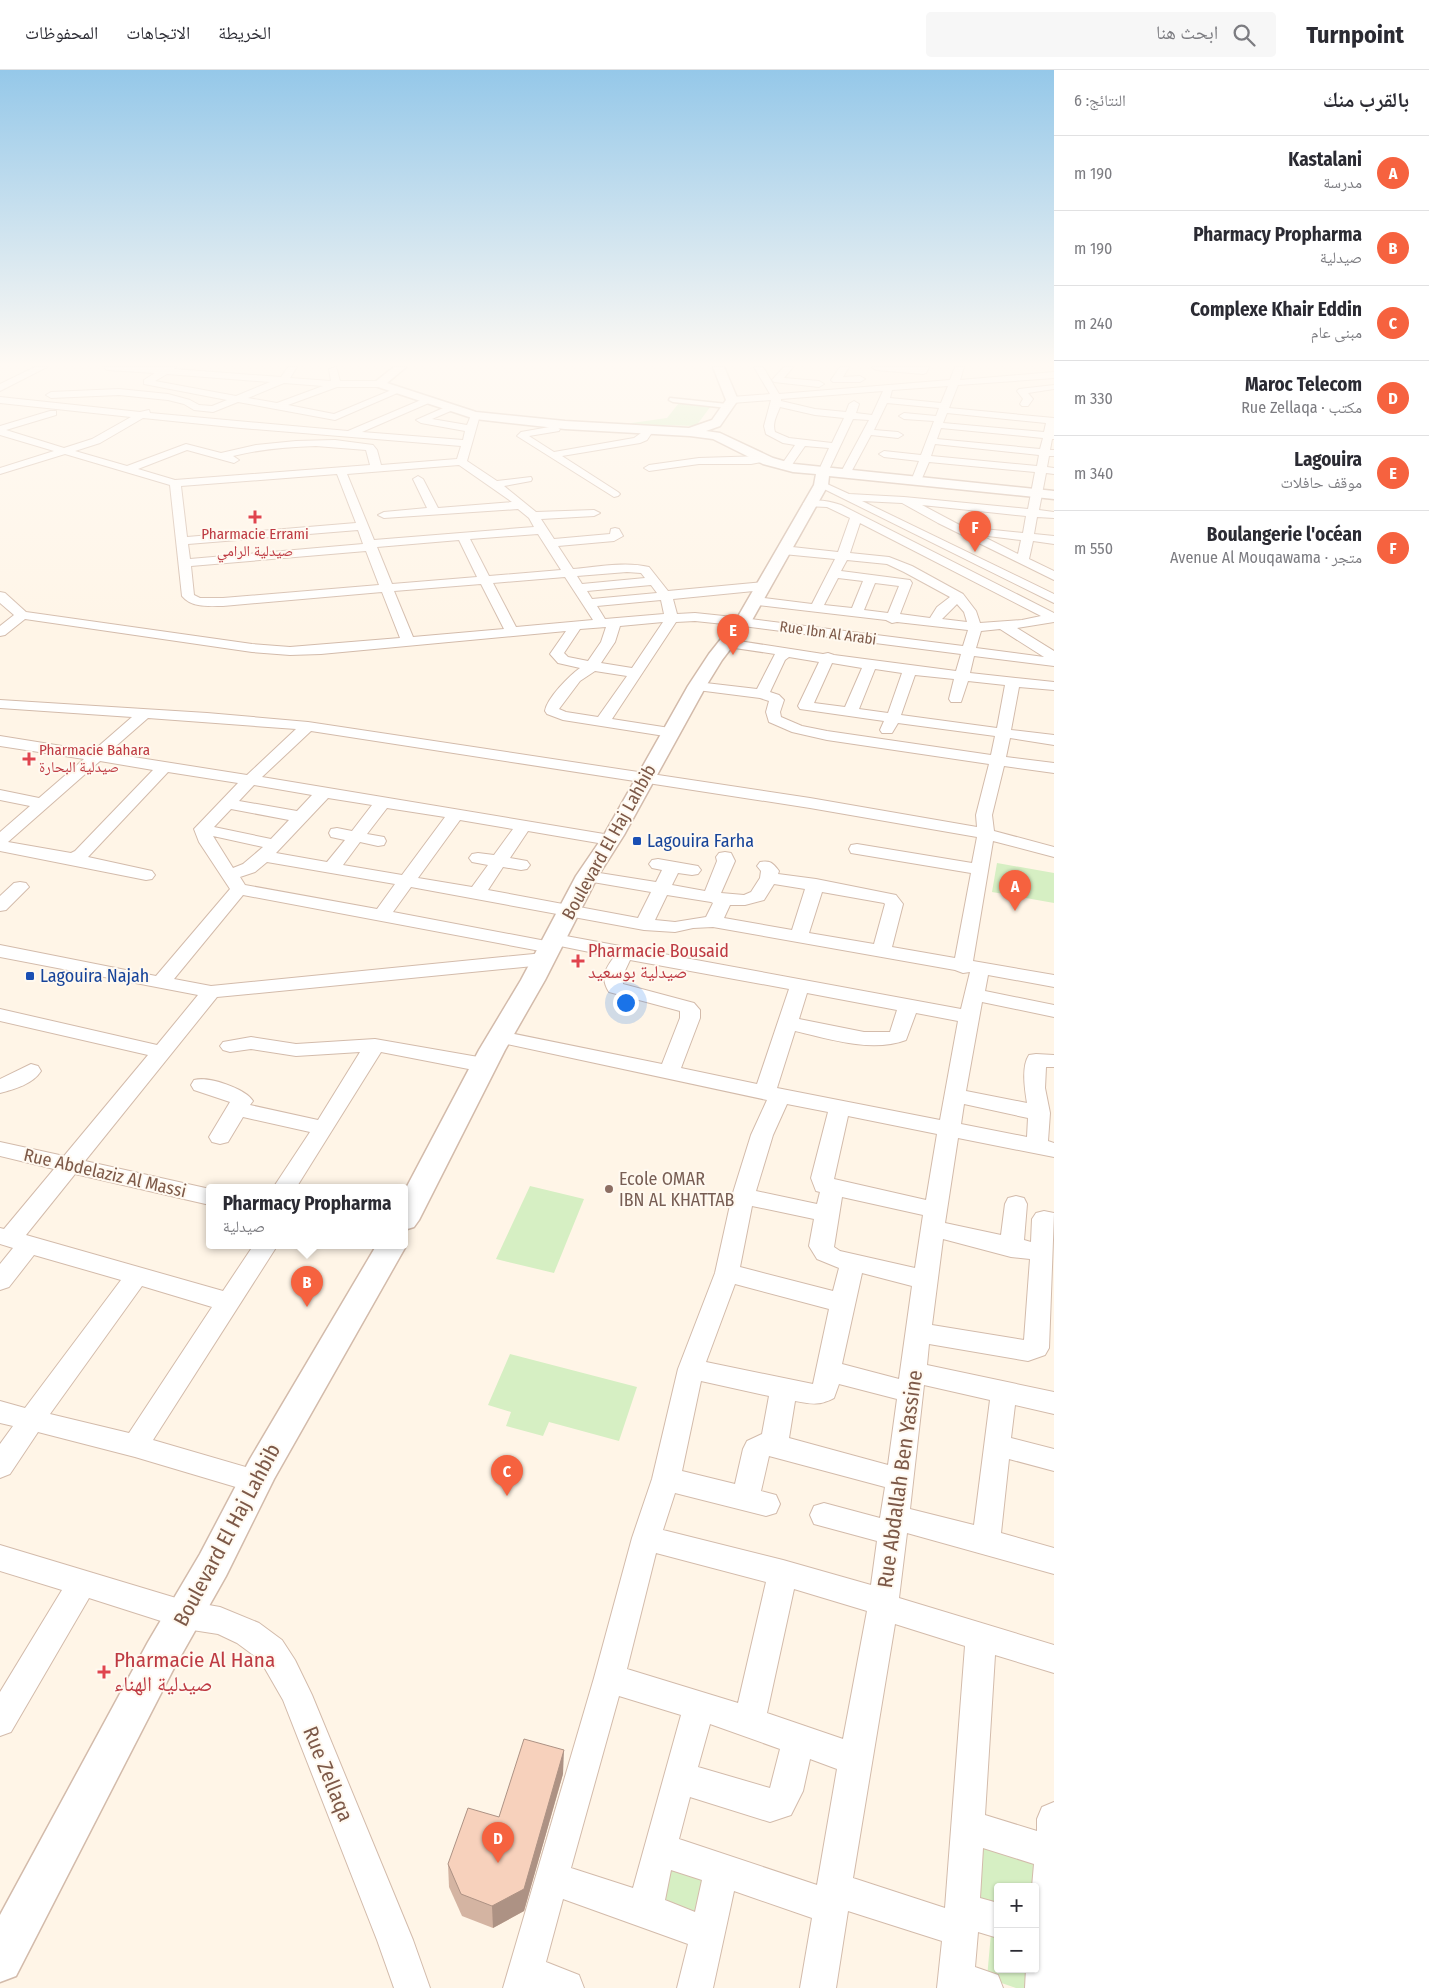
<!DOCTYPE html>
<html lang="ar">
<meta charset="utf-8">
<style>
:root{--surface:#fff;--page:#f7f7f7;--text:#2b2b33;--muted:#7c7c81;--line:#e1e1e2;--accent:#f6623f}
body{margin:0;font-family:"Fira Sans Condensed","Noto Naskh Arabic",sans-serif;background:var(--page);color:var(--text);direction:rtl}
.controls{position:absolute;right:15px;bottom:15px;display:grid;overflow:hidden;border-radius:5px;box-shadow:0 1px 4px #0004}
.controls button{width:45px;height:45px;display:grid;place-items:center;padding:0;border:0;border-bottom:1px solid var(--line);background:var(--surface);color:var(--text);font:25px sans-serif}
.you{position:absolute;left:625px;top:932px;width:18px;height:18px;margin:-12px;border:4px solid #fff;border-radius:50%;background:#1a73e8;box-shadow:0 0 0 8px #1a73e833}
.badge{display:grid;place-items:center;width:32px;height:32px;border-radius:50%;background:var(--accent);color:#fff;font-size:16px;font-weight:700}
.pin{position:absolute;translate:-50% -41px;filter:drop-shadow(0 1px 2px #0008)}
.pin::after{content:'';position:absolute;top:26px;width:18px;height:15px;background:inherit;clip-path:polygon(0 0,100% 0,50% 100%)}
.popup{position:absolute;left:206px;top:1114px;width:202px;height:65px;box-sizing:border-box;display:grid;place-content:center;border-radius:5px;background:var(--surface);filter:drop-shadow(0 1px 4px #0005);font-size:16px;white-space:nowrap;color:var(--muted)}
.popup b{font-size:19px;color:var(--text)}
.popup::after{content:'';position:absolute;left:50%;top:100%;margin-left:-10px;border:10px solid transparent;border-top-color:var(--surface)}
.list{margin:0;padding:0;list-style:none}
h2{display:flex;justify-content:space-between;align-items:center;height:65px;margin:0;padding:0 20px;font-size:21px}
h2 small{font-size:16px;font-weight:400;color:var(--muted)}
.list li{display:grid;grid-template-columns:32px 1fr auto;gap:15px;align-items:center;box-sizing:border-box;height:75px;padding:0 20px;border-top:1px solid var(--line)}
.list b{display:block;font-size:19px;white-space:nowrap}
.list p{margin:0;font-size:16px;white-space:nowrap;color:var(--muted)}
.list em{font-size:16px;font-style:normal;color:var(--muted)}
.icon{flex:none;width:28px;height:28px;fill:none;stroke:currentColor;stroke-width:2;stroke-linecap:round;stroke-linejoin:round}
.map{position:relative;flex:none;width:1054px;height:1918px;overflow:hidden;direction:ltr}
header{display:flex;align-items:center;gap:30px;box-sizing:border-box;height:70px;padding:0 25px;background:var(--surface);border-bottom:1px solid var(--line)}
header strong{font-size:24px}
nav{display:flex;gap:28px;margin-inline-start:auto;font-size:18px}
.search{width:350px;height:45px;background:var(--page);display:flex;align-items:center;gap:12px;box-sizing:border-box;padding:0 18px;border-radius:5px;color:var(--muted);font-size:19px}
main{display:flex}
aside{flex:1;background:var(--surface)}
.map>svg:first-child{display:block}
.green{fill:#d6efc3}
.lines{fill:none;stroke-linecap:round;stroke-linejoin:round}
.pedestrian-casing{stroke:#d3bbab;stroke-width:3}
.minor-casing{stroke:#d3bbab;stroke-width:2}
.tertiary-casing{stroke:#d3bbab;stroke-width:3}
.pedestrian{fill:#fff;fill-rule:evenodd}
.minor{fill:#fff;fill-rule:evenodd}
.tertiary{fill:#fff;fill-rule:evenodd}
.wall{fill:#d4b4a2}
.shaded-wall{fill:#ad9284}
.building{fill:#f7d1bc;stroke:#ad9284}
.health-dot{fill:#e0444e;stroke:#fff9f0;stroke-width:2}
.transit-dot{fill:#1a4fb4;stroke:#fff9f0;stroke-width:2}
.education-dot{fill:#8d6e63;stroke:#fff9f0;stroke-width:2}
.labels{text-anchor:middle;stroke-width:4;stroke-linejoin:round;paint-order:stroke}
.far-health-label{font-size:15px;fill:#be3a42;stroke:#fff9f0}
.far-street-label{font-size:15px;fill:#7d5948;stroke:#fff9f0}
.transit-label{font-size:18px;fill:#164399;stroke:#fff9f0;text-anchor:start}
.street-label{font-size:18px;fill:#7d5948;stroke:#fff9f0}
.health-label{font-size:18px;fill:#be3a42;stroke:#fff9f0;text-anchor:start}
.education-label{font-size:18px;fill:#785e54;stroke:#fff9f0;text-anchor:start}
.near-street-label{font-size:21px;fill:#7d5948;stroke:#fff9f0}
.near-health-label{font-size:21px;fill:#be3a42;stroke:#fff9f0;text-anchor:start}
</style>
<header>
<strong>Turnpoint</strong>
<div class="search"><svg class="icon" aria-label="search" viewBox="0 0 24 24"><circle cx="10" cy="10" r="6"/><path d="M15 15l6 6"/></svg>ابحث هنا</div>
<nav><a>الخريطة</a><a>الاتجاهات</a><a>المحفوظات</a></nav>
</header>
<main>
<aside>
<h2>بالقرب منك<small>النتائج: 6</small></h2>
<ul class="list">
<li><span class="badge">A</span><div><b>Kastalani</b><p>مدرسة</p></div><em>190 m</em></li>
<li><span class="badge">B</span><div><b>Pharmacy Propharma</b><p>صيدلية</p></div><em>190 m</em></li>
<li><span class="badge">C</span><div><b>Complexe Khair Eddin</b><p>مبنى عام</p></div><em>240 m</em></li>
<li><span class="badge">D</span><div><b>Maroc Telecom</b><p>مكتب · Rue Zellaqa</p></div><em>330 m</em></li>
<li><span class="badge">E</span><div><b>Lagouira</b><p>موقف حافلات</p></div><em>340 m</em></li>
<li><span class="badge">F</span><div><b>Boulangerie l'océan</b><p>متجر · Avenue Al Mouqawama</p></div><em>550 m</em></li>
</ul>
</aside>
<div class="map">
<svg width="1054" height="1918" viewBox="0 0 1054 1918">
<rect width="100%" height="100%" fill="#fff5e7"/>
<g class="green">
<polygon points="679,333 711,336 696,356 625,354 667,348"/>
<polygon points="997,793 1054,803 1054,833 992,822"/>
<polygon points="530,1116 584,1129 554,1203 496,1189"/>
<polygon points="510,1284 637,1317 619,1371 549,1352 543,1366 506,1356 511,1342 488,1335"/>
<polygon points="980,1771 1035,1790 1033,1817 998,1817 998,1840 973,1831"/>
<polygon points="663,1794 709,1809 700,1852 653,1836"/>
<polygon points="991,1863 998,1865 998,1899 1035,1899 1039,1918 1016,1918 987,1908"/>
</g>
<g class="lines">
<defs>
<polygon id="pedestrian" points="670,328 727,334 731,336 727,338 673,332 669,330"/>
<g id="minor">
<polygon points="35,297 47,297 0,321 0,314"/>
<path d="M103 297H176L174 299 281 307 288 297H297L290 308 331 311 329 299 336 297 340 311H379L384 314 379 317H337L288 335 334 344 394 319 397 318 402 321 335 350 238 332 213 342 194 340 184 334 168 330 119 325 51 328 46 325 51 322 119 319 168 324 190 330 199 335 212 336 227 330 144 314V310L155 303 107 300ZM167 304 270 312 236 326 155 311ZM284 313 323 316 277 333 248 328Z"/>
<path d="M754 297H763L779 324 950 310 955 297H964L960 310 1054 302V308L958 315 949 338 1054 348V369H1052L1050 380H1054V386H1049L1047 397 1054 398V404L1046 403 1039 440 1054 442V448L1037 447 1034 464 1054 466V474L1033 471 1029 489 1054 501V510L938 453 902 433 862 431 1054 524V533L816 415 821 412 825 413 849 424 904 427 1028 439 1035 402 929 392 920 413H912L911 411 919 391 884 387 879 384 884 381 921 385 934 351 904 349 899 346 904 343 936 346 939 338 887 333 874 360 898 362 903 365 898 368 871 365 849 406 845 407 840 404 869 350 853 349 827 404 823 405 818 402 829 378 805 376 789 399H781L780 397 795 375 783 373 766 364 764 356 771 330 732 333 727 330 732 327 770 324ZM948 316 941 333 890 328 892 320ZM883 321 872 345 856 343 859 334 854 331 849 334 846 342 815 339 781 331V329ZM780 337 815 345 844 348 832 373 789 368 775 362C772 353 777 345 780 337ZM947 343 1046 353 1044 362 943 353ZM941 358 1043 368 1040 379 937 369ZM935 374 1039 385 1037 396 931 386ZM922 435 1026 446 1023 463 974 458 969 460ZM980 465 1021 470 1018 484Z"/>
<polygon points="784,297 793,297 784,308 819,311 824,314 819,317 774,312 772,310"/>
<polygon points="840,297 849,297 843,307 860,306 865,309 860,312 833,312 831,310"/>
<polygon points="872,297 929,297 926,303 923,304 876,300"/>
<polygon points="1054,315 1054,319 1028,323 1033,329 1028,336 1022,336 1020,334 1023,329 1017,321 1019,319"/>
<path d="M0 327 140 342 149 340 150 343 348 361 428 327 431 328V332L362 362 463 370 465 361 421 353 416 350 450 335 455 338 453 340 432 349 467 355 472 343H478L480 345 467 391 497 411 531 407 532 409 531 411 504 416 536 442 594 440 600 443 594 446 541 449 554 469 610 464 611 459 615 458 619 459 623 466 614 471 558 476 573 499C598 497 625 491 649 497L668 521 764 512 770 516 764 520 673 529 677 544 695 543 743 548 963 576 968 560 897 552 892 553 886 550 750 534 749 531 755 527 812 534 835 489 783 484 777 480 783 476 838 482 850 448 827 437 805 436 803 434 805 432C817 429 829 431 841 435L1054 543V552L1017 558 1054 581V596L974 586 970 603 1054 612V620L1019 617 1011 660 1054 665V675L1010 668 1006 687 1054 693V703L1004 696 992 745 994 761 1054 777V787L993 771 973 891 1054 905V917L988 905 985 921 1054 935V947L982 932 966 1021 1027 1033C1025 1020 1021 997 1029 985L1036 984 1054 985V997H1046L1045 1018 1050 1043 1048 1071 1054 1073V1087L958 1068 945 1153 1001 1165 1005 1134 1008 1128 1016 1126 1024 1128 1027 1134 1024 1170 1031 1172 1032 1149 1036 1143 1044 1141 1054 1143 1049 1278 1045 1285 1028 1291 929 1274 927 1295 1054 1322V1344L1015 1335 1011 1368 1054 1379V1401L1009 1389 1001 1463 1054 1478V1504L907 1463 899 1528 1054 1575V1603L995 1585 985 1745 1037 1761V1749L1042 1737 1054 1732V1918H1025L1026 1899H1035V1817H1032L1034 1794 983 1778 980 1828 998 1833V1868L978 1862 975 1897 998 1905 1003 1918H937L942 1871 848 1841 836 1918H800L812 1848 734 1821 713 1918H677L688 1874 563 1829 546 1892 579 1905 584 1918H503L594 1608 632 1468 652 1409 678 1299 715 1203 732 1126 751 1065 767 1030 493 971 490 967 493 963 500 961 662 994 680 948V941L609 922C600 908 605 899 614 887L560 876 558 881 551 883 243 825 174 909 211 916 544 883 551 885 553 889 551 893 544 895 217 927 85 1091 210 1119V1135L75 1104 26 1165 223 1221 253 1176H277L153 1370 266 1403 270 1411 266 1419 256 1423 135 1387 38 1362 10 1404 0 1408V1374L13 1356 0 1353V1331L25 1338 121 1210 34 1185 9 1217 0 1220V1194L13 1178 0 1174V1158L4 1159 54 1099 0 1086V1072L64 1086 148 985 0 951V939L157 975 198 925 0 887V875L156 906 230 819 199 772 194 759 238 713 168 702 88 787 152 801 155 805 152 809 146 810 0 781V762L30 736 0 730V720L39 728 84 689 0 676V666L93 681 132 647 0 638V630L207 643 308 652 810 728 977 757 976 745 989 694 827 670 792 662 769 652 766 642 769 631 760 628 697 620 692 619 690 616 692 613 697 612 757 619 775 584 721 576 719 573 726 569 823 584 828 583 834 585 956 601 961 584 743 556 695 551 676 552 612 649 676 659 679 662 676 665 671 667 563 650 547 644 545 641C547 628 570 605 580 598L558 593 550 584 566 561 321 584 290 585 252 582 25 549 5 565 0 566V556L14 545 0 533V522L5 523 26 542 252 574 290 577 400 568 382 522 223 536C209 536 192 538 182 526L170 415 65 384 0 404V398L54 381 0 365V356L50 341H56V345L6 360 64 378 92 369 131 347 0 333ZM143 348 241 358 461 376 457 389 381 395 377 380 373 375 335 370 296 371 256 375 221 383 186 374 127 396 75 381 100 373ZM316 376 366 380 370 395 175 410 138 399 187 380 234 393 239 390 233 386C260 379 288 377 316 376ZM459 395 512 432 438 438 423 409 418 406 413 409 427 438 384 442 378 445 384 448 518 439 529 448 534 457 374 470 347 404ZM337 404 356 453 187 467 181 416ZM860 453 1041 546 1022 550 980 553 976 541 963 524 912 496 889 487 850 483ZM358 460 363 474 190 489 188 474ZM538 464 561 500 489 506 470 469ZM459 470 477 507 392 514 377 477ZM366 481 379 515 223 528H200L194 525 191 496ZM847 490 887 494 904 502 950 527 937 537 930 548 900 544 912 513 910 510 841 501ZM627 502 641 503 645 508 582 514 577 506ZM565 507 593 550 516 557 493 513ZM838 508 863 511 852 538 824 535ZM875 513 899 516 888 543 864 540ZM481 514 504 559 413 567 394 521ZM651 515 657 523 592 529 587 521ZM661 530 664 544 605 549 597 536ZM957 534 964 542 967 552 942 549ZM663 552 632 598 601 593 615 572 620 556ZM606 557 601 572 588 591 568 587 564 583 580 559ZM1000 559 1044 587 976 578 981 561ZM789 587 819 592 798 636 800 639 884 651 880 660 882 663H892L898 653 995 666 991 685 827 661 802 656 781 647 780 642 784 630 779 625 770 622 785 590ZM832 593 862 598 845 637 814 633ZM875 599 902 603 888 643 859 639ZM595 601 627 606 598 647 566 642 559 639 580 611ZM915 605 954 609 949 629 951 632H961L968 611 1005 615 997 658 901 645ZM148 648 296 659 247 705 108 683ZM311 661 810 738 977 767 972 793 857 774 851 775 849 779 851 783 971 803 955 888 892 877 903 834 896 825 816 809 778 804 779 801C773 793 770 790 760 792L757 796 761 801 760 808 751 822 744 825 721 823 735 791 731 783 725 782 719 783 716 787 717 791 705 821 672 815 678 803 692 805 698 804 701 800 698 796 658 789 652 790 649 794 652 798 662 800 656 812 587 801 581 802 578 806 581 810 651 822 638 848 488 820 503 797 521 800 527 799 530 795 527 791 510 788 528 761 610 775 616 774 618 770 616 766 262 707ZM100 691 153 700 75 781 71 783 8 772ZM254 715 312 725 297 741 239 731ZM328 728 372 735 352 761 337 758 331 759 329 763 331 767 345 770 327 792 276 783ZM387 738 445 747 402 805 343 795 360 772 378 776 384 775 386 771 384 767 367 764ZM231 739 289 750 271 769 214 757ZM460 750 513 759 494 785 478 783 472 784 469 788 472 792 488 795 472 817 418 808ZM213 766 263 777 243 794 233 798ZM267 792 395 814 377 839 245 815 240 807 255 802ZM774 814 805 819 792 860 724 848 730 835H745L764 830ZM411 817 644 860 675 862 693 858 713 857 955 900 963 903 970 902 961 939 555 864 548 866 546 871 393 842ZM822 822 884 833 885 834 874 874 809 863ZM667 825 711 832 713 833 706 847 675 852 655 850ZM630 890 789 919 757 1014 681 998 700 948V940L694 933 623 914V905ZM807 923 897 940 890 962H864L799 949ZM916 943 958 951 940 1050 777 1018 795 961C829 969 872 983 906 970ZM787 1034 828 1042 811 1108 816 1121 820 1122 817 1134 756 1121 773 1065ZM964 1034 1028 1048 1027 1067 961 1054ZM848 1046 937 1064 926 1130 834 1109ZM842 1127 923 1145 915 1198 840 1181 834 1177ZM752 1136 814 1149 809 1176 817 1189 839 1198 833 1221 740 1197ZM943 1169 1011 1187 1030 1189 1024 1270 932 1255ZM862 1203 912 1216 899 1309 842 1294ZM735 1214 829 1239 813 1314 706 1292ZM142 1216 212 1237 129 1363 50 1344ZM701 1311 769 1326 762 1364 747 1371 743 1379 735 1414 682 1401ZM839 1314 897 1329 888 1395 789 1368 795 1331C811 1334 819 1336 834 1328ZM924 1315 990 1330 974 1455 910 1439ZM769 1386 885 1417 880 1448 824 1433 814 1436 810 1445 814 1454 877 1471 871 1515 783 1490 663 1460 675 1423 766 1446 776 1443 780 1434 776 1425 761 1421ZM656 1483 766 1512 738 1633 627 1599ZM794 1519 867 1541 843 1669 767 1643ZM895 1554 965 1576 945 1838 853 1808ZM619 1626 681 1645 633 1818 571 1798ZM710 1654 780 1679 770 1718 698 1697ZM810 1689 837 1699 817 1815 679 1769 690 1727 770 1752 791 1745 803 1721ZM671 1800 702 1810 695 1842 665 1830Z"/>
<polygon points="555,356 560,359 559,361 529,366 554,382 634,368 648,358 653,361 647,370 640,373 562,386 618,422 620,424 618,426 614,427 517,366 521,362"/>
<polygon points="763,386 768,389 767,391 751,394 699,394 649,401 644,398 649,395 699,388"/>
<polygon points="20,812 26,813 29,817 6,840 0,841 0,826 14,813"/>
<path d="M251 967 296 974 375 969 484 988 491 990 494 995 491 1000 484 1002 381 982 296 1118H273L310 1062 243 1047 228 1072 220 1074 212 1072 209 1067 230 1032 194 1020 191 1015 194 1010C208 1006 245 1018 253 1031L250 1035 318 1050 360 982 296 986 251 979 230 982 223 980 220 976 223 972Z"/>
<path d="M31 994 38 996 41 1001C33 1014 15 1019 0 1023V1009Z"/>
<polygon points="0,1475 186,1531 220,1537 259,1553 282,1570 295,1590 312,1625 413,1870 430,1918 394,1918 377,1870 283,1630 260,1590 237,1573 218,1564 186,1559 89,1528 11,1662 0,1666 0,1622 62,1520 0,1501"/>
</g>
<g id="tertiary">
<polygon points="394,297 406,297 387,313 476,342 565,351 689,358 712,350 726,330 713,297 724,297 738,330 720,356 706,361 720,363 773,388 794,394 1054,421 1054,429 829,406 828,415 751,552 722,590 706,616 624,765 598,806 545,910 505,980 419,1150 414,1157 404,1160 404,1122 479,980 521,910 576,806 604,765 688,616 709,584 736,550 814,415 816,404 793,402 763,394 713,369 690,366 565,359 475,349 375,316 373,314 375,312"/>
<polygon points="404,1174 406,1176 274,1409 226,1506 174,1598 16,1906 0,1912 0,1845 148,1572 200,1484 250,1389 376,1176 404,1176"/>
</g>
</defs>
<use href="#pedestrian" class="pedestrian-casing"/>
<use href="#minor" class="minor-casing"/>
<use href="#tertiary" class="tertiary-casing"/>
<use href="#pedestrian" class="pedestrian"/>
<use href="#minor" class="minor"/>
<use href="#tertiary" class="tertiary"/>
</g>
<polygon class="wall" points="563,1704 524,1841 493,1858 462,1846 449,1817 448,1794"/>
<polygon class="shaded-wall" points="564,1680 563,1704 524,1841 493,1858 492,1836"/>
<polygon class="building" points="524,1669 564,1680 524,1819 492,1836 461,1824 448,1794 468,1738 499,1747"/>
<linearGradient id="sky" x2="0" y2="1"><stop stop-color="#95c8e9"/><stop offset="0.52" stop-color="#fffaf4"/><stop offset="1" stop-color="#fffaf4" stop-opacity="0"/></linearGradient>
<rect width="1054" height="566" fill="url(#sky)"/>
<g class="health-dot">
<path d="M252.5 439.5h5v5h5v5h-5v5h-5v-5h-5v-5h5z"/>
<path d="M26.5 681.5h5v5h5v5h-5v5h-5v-5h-5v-5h5z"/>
<path d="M575.5 883.5h5v5h5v5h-5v5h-5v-5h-5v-5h5z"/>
<path d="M101.5 1594.5h5v5h5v5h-5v5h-5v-5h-5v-5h5z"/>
</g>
<g class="transit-dot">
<rect x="632" y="766" width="10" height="10" rx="2.5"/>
<rect x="25" y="901" width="10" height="10" rx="2.5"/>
</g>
<circle class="education-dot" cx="609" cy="1119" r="5"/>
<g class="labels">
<g class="far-health-label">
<text x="255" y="469">Pharmacie Errami<tspan x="255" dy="17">صيدلية الرامي</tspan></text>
<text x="39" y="685" text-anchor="start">Pharmacie Bahara<tspan x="39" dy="17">صيدلية البحارة</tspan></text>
</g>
<g class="far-street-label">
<text transform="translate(828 563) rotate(8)" y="5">Rue Ibn Al Arabi</text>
</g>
<g class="transit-label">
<text x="647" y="777">Lagouira Farha</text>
<text x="40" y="912">Lagouira Najah</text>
</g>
<g class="street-label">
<text transform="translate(609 772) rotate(-61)" y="6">Boulevard El Haj Lahbib</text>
<text transform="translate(105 1103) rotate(13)" y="6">Rue Abdelaziz Al Massi</text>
</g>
<g class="health-label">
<text x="588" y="887">Pharmacie Bousaid<tspan x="588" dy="21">صيدلية بوسعيد</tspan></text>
</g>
<g class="education-label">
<text x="619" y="1115">Ecole OMAR<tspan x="619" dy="21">IBN AL KHATTAB</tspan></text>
</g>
<g class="near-street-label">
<text transform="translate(900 1409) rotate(-82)" y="7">Rue Abdallah Ben Yassine</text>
<text transform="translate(227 1465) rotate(-62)" y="7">Boulevard El Haj Lahbib</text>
<text transform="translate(328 1704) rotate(68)" y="7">Rue Zellaqa</text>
</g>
<g class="near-health-label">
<text x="114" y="1597">Pharmacie Al Hana<tspan x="114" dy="24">صيدلية الهناء</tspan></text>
</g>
</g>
</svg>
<div class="controls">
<button>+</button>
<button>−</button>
</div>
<div class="you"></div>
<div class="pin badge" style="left:1015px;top:841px">A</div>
<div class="pin badge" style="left:307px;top:1237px">B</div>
<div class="popup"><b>Pharmacy Propharma</b>صيدلية</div>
<div class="pin badge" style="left:507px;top:1426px">C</div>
<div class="pin badge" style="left:498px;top:1793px">D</div>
<div class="pin badge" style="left:733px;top:585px">E</div>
<div class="pin badge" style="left:975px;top:482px">F</div>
</div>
</main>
